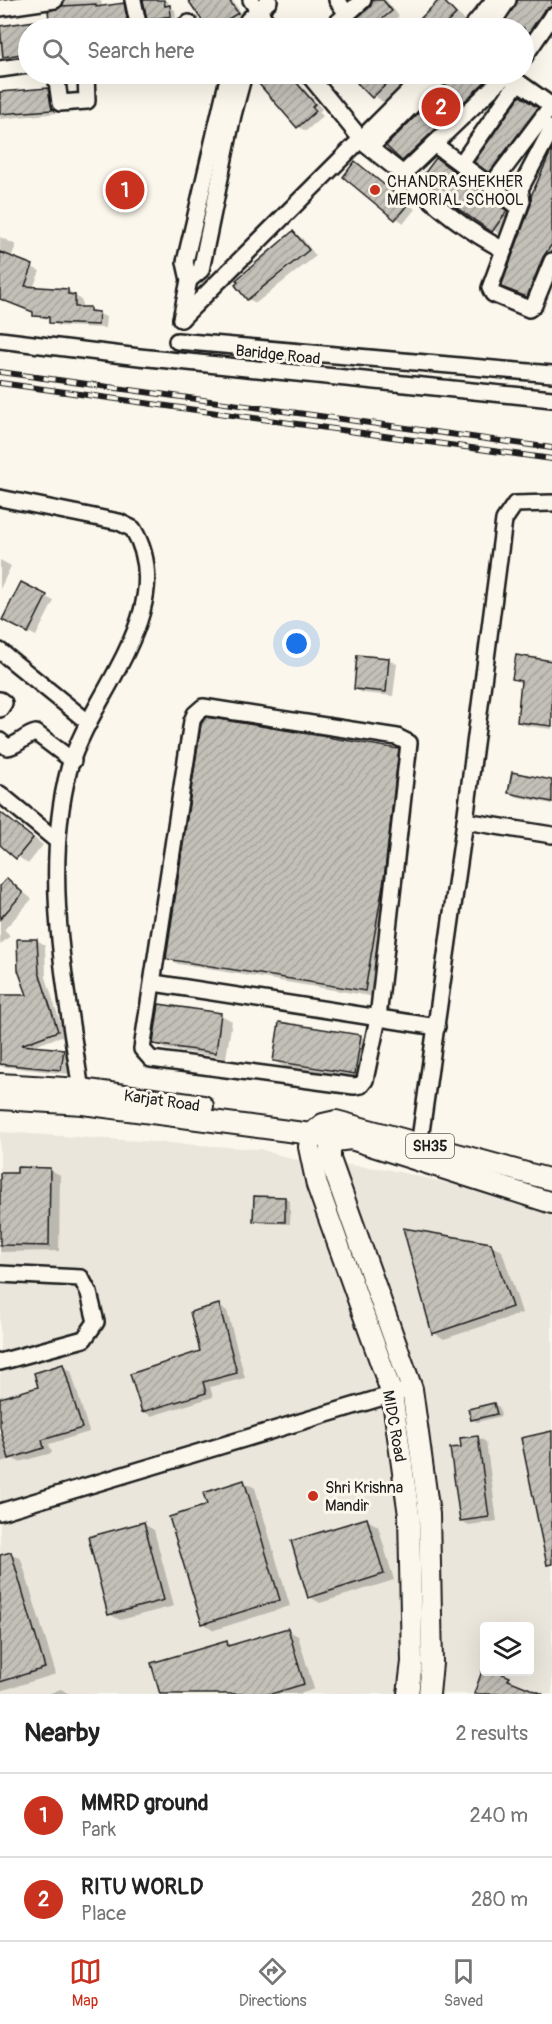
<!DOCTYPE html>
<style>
:root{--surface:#fff;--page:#f6f6f6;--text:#222;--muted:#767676;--line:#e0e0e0;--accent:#c8321e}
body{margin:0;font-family:Pangolin,sans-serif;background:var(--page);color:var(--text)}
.controls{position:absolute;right:18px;bottom:18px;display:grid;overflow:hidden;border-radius:6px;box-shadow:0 6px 24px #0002}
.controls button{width:54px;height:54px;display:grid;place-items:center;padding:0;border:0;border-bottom:2px solid var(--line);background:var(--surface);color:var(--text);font:30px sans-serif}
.you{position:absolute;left:297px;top:644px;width:21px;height:21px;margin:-15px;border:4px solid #fff;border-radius:50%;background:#1a73e8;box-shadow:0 0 0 9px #1a73e833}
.badge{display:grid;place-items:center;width:39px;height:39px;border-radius:50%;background:var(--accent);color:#fff;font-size:20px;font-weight:700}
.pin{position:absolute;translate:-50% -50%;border:3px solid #fff;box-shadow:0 2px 6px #0006}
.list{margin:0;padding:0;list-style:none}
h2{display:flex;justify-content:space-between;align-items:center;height:78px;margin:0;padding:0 24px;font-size:26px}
h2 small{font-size:20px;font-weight:400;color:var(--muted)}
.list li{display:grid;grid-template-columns:39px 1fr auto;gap:18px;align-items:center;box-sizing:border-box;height:84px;padding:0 24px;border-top:2px solid var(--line)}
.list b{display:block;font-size:22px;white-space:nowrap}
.list p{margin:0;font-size:20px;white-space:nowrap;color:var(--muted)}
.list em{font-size:20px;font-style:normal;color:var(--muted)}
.icon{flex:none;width:33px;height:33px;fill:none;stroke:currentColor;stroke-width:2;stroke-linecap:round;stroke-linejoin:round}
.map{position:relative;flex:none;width:552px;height:1694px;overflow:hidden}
.search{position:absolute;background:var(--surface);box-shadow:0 6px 24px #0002;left:18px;right:18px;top:18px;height:66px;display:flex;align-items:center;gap:15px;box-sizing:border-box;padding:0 21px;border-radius:33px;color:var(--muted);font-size:22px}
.sheet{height:246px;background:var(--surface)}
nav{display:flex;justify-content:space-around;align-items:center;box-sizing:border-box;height:84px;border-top:2px solid var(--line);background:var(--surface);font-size:16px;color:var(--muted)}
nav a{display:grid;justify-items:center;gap:3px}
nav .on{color:var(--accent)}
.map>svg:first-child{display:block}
.built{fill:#eae6dc;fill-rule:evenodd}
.shadow{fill:#0003}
.building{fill:url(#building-hatch);stroke:#1c1c1c;stroke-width:1.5}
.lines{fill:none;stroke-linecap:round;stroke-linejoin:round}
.minor-casing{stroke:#1c1c1c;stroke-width:20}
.major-casing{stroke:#1c1c1c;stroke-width:24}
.minor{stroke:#fbf7ec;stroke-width:15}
.major{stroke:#fbf7ec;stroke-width:20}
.rail-casing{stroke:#1c1c1c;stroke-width:6}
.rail{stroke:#fbf7ec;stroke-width:4;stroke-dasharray:11;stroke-linecap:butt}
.poi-dot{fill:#c8321e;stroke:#fbf7ec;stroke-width:2}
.labels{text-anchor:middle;stroke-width:6;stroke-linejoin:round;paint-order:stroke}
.shield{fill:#fbf7ec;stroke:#5f5e5a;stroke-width:1.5}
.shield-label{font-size:15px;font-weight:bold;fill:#1c1c1c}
.poi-label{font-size:16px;fill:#1c1c1c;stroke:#fbf7ec;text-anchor:start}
.street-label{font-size:16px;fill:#1c1c1c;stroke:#fbf7ec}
</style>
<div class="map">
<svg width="552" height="1694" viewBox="0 0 552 1694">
<defs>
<pattern id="building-hatch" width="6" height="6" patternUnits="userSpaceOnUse" patternTransform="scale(1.5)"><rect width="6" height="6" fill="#c3c0b8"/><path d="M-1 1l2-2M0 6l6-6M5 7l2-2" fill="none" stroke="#a7a49e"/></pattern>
</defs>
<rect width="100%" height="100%" fill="#fbf7ec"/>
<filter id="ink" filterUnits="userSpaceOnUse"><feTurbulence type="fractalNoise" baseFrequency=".0167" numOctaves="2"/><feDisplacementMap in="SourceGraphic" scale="12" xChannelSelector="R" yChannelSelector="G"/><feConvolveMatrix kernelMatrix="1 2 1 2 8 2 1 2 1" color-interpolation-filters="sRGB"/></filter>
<g filter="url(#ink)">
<path class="built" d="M0 1132 260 1149 292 1159 386 1169 552 1207V1694H0ZM484 1626H530V1672H484Z"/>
<g class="shadow">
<polygon points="65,0 101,0 102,7 123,5 130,9 136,28 28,28 28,58 11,60 0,56 0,27 50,20 62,9"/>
<polygon points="152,0 168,1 169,6 175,10 176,18 154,22 149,19"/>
<polygon points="198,0 232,0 244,17 232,26 233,28 201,28 206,24"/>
<polygon points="373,0 386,0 399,16 385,28 357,28 374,4"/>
<polygon points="441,0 466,21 458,28 413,28"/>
<polygon points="518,0 552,0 552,20 526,58 524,69 524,28 502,28 518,6"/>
<polygon points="255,74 291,74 322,109 319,112 323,116 306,131 298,127 255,77"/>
<polygon points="368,74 413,74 384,103 359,83"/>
<polygon points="453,74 510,74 414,166 388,146 451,82"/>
<polygon points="48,89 55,94 59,113 0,119 0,94"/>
<polygon points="529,102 545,114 498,176 490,171"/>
<polygon points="552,152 552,267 538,302 503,286 533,205 532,196"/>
<polygon points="437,160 517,218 504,237 458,207"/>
<polygon points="356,163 415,209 404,223 396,218"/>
<polygon points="293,233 302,238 316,256 256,303 248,299"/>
<polygon points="0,237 16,245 11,258 40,271 33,288 68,290 82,301 82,309 89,309 106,317 105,328 58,326 50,320 35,315 35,312 0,299"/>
<polygon points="0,560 11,566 0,589"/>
<polygon points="46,597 54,601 36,636 12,624"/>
<polygon points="552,655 552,729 526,726 518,722 522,683 514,678 551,662"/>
<polygon points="388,659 397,664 393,696 363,693 355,689"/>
<polygon points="398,750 409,756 376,997 178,964 167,958"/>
<polygon points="552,782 552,804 518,797 510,793"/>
<polygon points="0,811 43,845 28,864 0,843"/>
<polygon points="8,880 32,899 4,930 10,936 0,945 0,889"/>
<polygon points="37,940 45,945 46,977 64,1035 32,1047 63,1051 71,1055 69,1074 0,1066 0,997 29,997"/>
<polygon points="160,1006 221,1015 232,1021 226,1058 165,1049 155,1043"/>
<polygon points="360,1036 371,1042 365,1079 285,1067 274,1061"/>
<polygon points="49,1169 60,1175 59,1251 0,1252 0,1174"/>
<polygon points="255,1198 285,1198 290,1201 290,1224 260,1223 254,1220"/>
<polygon points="490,1244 502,1251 522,1313 444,1339 434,1333"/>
<polygon points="219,1306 227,1311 245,1378 210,1387 213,1397 151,1416 143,1411 202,1352"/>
<polygon points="63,1366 71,1371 89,1432 49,1444 52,1453 19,1462 13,1459 0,1462 0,1399 40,1388"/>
<polygon points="494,1404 499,1407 501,1416 477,1422 472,1419"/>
<polygon points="478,1437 486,1442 497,1521 469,1525 461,1521"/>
<polygon points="244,1482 255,1488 290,1606 214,1630 203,1623"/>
<polygon points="367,1520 378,1526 394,1580 320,1603 310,1597"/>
<polygon points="144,1524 154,1530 174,1606 120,1620 109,1614"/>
<polygon points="11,1553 21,1559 56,1674 0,1691 0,1556"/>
<polygon points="287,1630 298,1636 314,1689 300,1694 162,1694 226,1642 233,1646"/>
<polygon points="61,1689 69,1694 48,1694"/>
</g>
<g class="building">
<polygon points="143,0 164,0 165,6 170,5 171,16 147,20"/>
<polygon points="188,0 229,0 238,13 225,21 230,28 207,28"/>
<polygon points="373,0 383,0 392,11 371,28 359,28 353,21 370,7"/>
<polygon points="439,0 443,0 456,14 442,28 411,28"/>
<polygon points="518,0 552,0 552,6 544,10 524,40 524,28 500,28"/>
<polygon points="124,3 129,28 28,28 28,53 3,57 0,26 49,19 48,11 62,6 96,4 96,7"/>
<polygon points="254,74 289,74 315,104 312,107 316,111 297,128 253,77"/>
<polygon points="366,74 397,74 372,98 357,83"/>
<polygon points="452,74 493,74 402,161 386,146 450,81"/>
<polygon points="48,88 52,110 0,114 0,92"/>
<polygon points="520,96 538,108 489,173 474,162"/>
<polygon points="552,149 552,244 543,257 527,297 501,287 531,204 531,196"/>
<polygon points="436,158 507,211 492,232 457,208 421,178"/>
<polygon points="355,161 408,204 395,220 343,177"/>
<polygon points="293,231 309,250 247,300 235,285 238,282 236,280"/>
<polygon points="0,252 33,265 25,286 68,289 68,294 75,295 75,307 90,307 90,311 99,312 98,325 49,323 49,317 33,316 33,312 0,299"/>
<polygon points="21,582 47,595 28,633 2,620"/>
<polygon points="357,655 389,658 386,692 354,689"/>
<polygon points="516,655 552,661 552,726 517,722 521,681 512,679"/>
<polygon points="206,717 399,749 384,879 365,991 166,959 201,724"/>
<polygon points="512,772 552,780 552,802 508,793"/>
<polygon points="0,812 33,838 16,859 0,845"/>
<polygon points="7,878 23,893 0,919 0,886"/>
<polygon points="17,939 37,939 39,972 58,1031 21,1045 64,1049 61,1070 0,1064 0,995 27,995 18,970"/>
<polygon points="159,1004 221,1013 216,1053 153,1044"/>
<polygon points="279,1022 361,1035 355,1074 273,1061"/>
<polygon points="17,1167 50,1168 49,1246 0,1245 0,1173 17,1173"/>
<polygon points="254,1196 285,1197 285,1222 253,1221"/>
<polygon points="403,1228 491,1243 512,1307 432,1334"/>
<polygon points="219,1304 237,1373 203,1382 206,1393 142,1412 130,1374 200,1351 190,1312"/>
<polygon points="63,1364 82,1428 42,1440 44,1448 9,1459 0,1427 0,1398 38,1387 34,1373"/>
<polygon points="494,1403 497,1414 471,1420 468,1409"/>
<polygon points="552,1431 552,1564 547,1565 521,1438"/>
<polygon points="478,1436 489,1517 460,1521 450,1448 461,1447 460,1438"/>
<polygon points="244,1480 280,1600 202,1624 169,1517 207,1505 203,1493"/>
<polygon points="367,1518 384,1574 308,1598 291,1541"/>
<polygon points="144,1522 164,1600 108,1615 88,1537"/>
<polygon points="11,1552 45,1668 0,1682 0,1555"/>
<polygon points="288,1628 304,1684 271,1694 160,1694 151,1663 227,1641 228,1646"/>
<polygon points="482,1671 496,1671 510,1677 508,1680 543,1694 474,1694"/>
</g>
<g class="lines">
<defs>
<g id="minor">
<polyline points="133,0 139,28"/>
<polyline points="251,0 271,28"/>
<polyline points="337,0 347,14"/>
<polyline points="0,8 55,0"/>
<polyline points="181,28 189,23"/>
<polyline points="245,28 248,20 269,1"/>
<polyline points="331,28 363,0"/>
<polyline points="471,28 494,0"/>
<polyline points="489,28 508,0"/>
<polyline points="524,57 552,16"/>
<polyline points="0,69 28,65"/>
<polyline points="56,74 60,103 87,101 86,74"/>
<polyline points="308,74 366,145 403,174 507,74"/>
<polyline points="552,128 520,189 522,201 490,288 493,294 529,309 534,305 552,261"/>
<polyline points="434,144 519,207"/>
<polyline points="370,148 443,74"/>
<polyline points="461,164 518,82"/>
<path d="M403 174C433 204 467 231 504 250"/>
<polyline points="491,186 549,109 549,104 507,74"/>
<polyline points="189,280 201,270 233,115 244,74"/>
<polyline points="181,319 426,74"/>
<polyline points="181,319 189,280 185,262 229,74"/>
<polyline points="0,340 139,357 552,399"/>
<polyline points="177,341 552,374"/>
<path d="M0 498 119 522 133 529C181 608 89 696 69 769 41 875 67 991 82 1098"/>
<polyline points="0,651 89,723"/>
<polyline points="0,700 4,703 0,709"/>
<polygon points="203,707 397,737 409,743 378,1018 365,1080 361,1085 354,1086 151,1059 142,1049 192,721 195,714"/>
<path d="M0 741 7 747C18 746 25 735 36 733L73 761"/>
<polyline points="0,794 56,840"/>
<polyline points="465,821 504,520 515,504 552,503"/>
<polyline points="154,983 437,1027"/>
<polyline points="418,1153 465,821 552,835"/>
<polyline points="0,1274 81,1278 89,1293 96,1322 84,1339 0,1362"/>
<polyline points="0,1512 400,1392"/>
</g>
<g id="major">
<polyline points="0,1084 81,1089 203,1106"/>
<polyline points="0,1099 83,1104 311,1134 335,1141 351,1139 552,1203"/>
<polyline points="335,1141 330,1148 330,1159 412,1389 429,1514 432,1663 429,1694"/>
<polyline points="408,1694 412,1662 409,1515 392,1394 317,1185 309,1147 311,1134 323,1124 336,1121 552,1180"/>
</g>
</defs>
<use href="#minor" class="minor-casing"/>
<use href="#major" class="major-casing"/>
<use href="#minor" class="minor"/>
<use href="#major" class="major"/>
<defs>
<g id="rail">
<polyline points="0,372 552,448"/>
<polyline points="0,383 552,459"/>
</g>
</defs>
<use href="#rail" class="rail-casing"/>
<use href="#rail" class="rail"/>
</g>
</g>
<g class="poi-dot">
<circle cx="375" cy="190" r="6"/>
<circle cx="313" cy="1496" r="6"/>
</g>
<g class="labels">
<rect class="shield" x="406" y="1134" width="48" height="24" rx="4.5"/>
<g class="shield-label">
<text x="430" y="1151">SH35</text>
</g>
<g class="poi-label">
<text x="387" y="187">CHANDRASHEKHER<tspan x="387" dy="18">MEMORIAL SCHOOL</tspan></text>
<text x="325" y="1493">Shri Krishna<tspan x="325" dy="18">Mandir</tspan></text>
</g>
<g class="street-label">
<text transform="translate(278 354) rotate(6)" y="6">Baridge Road</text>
<text transform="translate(162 1100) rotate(8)" y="6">Karjat Road</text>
<text transform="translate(395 1426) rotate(80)" y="6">MIDC Road</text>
</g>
</g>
</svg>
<div class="controls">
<button><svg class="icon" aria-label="layers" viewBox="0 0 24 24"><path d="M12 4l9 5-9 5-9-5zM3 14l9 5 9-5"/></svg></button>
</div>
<div class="you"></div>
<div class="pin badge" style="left:125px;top:190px">1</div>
<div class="pin badge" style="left:441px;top:107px">2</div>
<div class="search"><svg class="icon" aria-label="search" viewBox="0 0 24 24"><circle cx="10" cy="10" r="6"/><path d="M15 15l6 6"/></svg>Search here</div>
</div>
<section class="sheet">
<h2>Nearby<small>2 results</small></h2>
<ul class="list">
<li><span class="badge">1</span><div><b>MMRD ground</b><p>Park</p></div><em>240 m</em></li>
<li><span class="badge">2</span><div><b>RITU WORLD</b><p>Place</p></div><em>280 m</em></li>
</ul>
</section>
<nav>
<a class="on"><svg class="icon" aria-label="map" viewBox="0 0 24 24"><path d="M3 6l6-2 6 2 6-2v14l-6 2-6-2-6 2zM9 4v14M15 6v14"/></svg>Map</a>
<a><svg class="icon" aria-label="directions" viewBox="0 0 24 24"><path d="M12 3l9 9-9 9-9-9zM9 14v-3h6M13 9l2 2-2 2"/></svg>Directions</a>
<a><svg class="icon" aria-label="saved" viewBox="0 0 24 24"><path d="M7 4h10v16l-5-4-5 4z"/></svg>Saved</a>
</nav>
